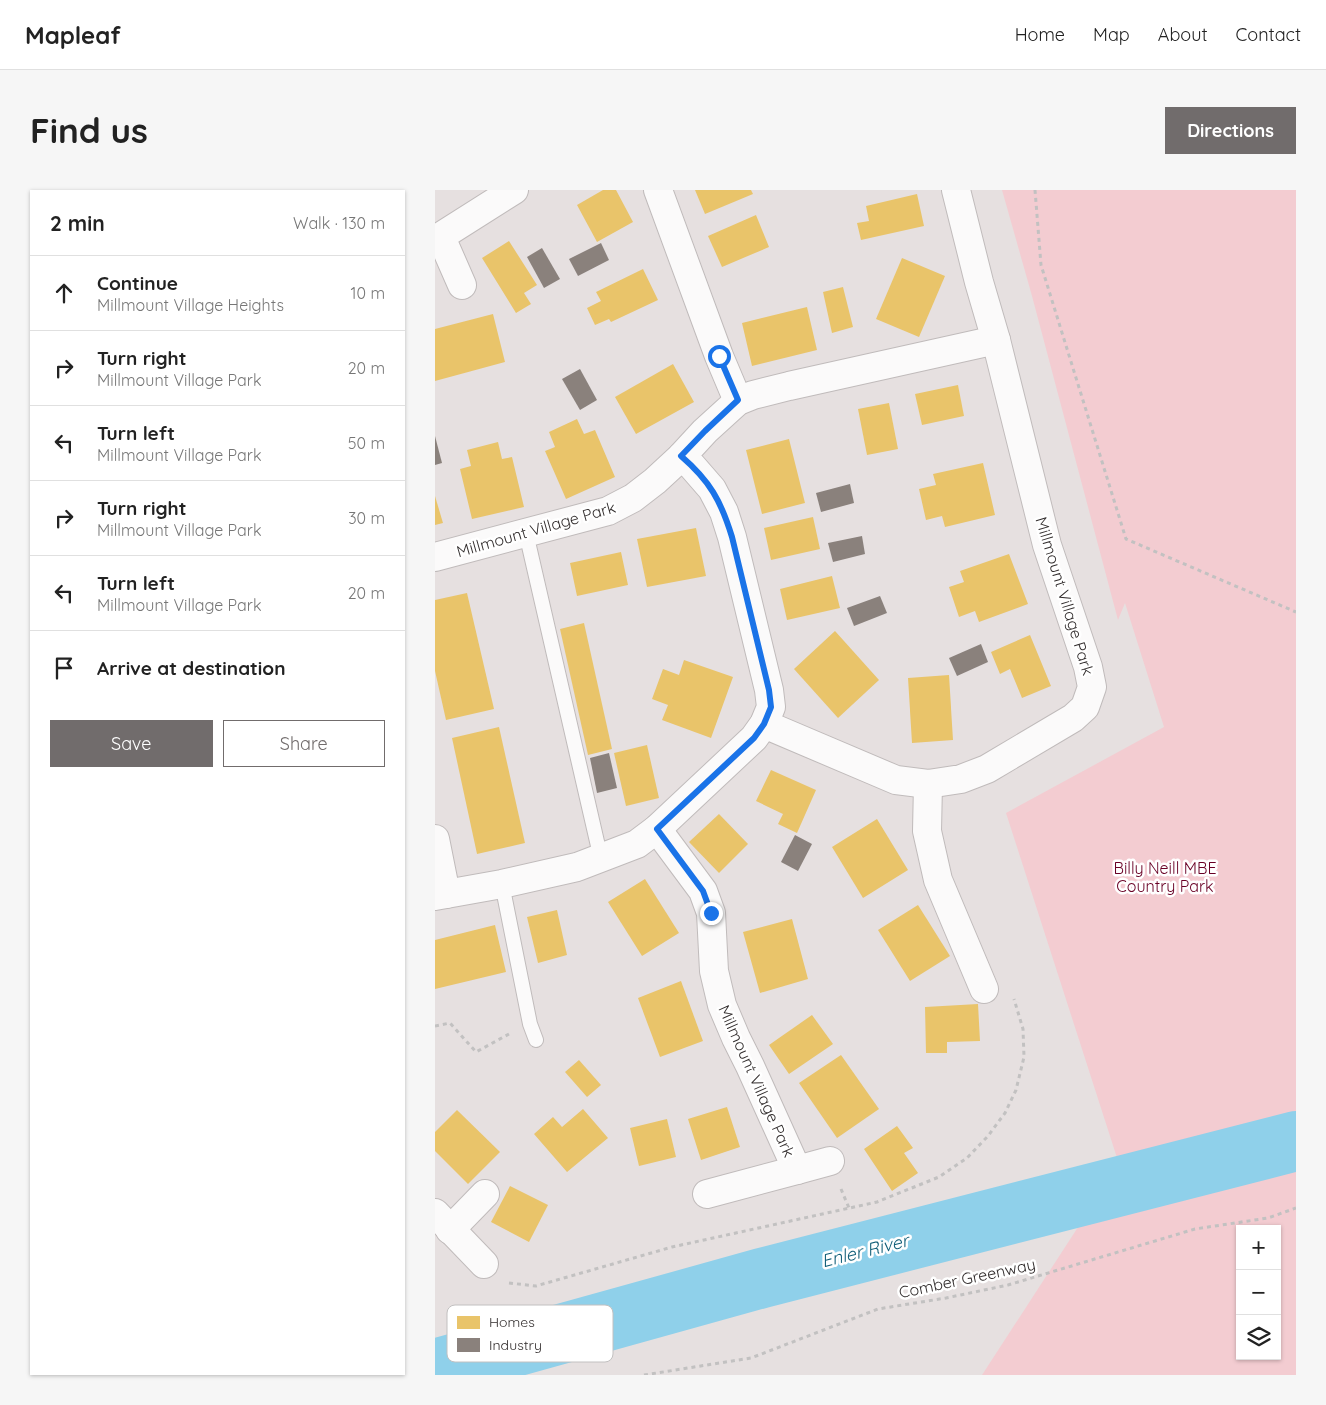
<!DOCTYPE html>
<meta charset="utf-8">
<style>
:root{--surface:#fff;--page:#f6f6f6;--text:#222;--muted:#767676;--line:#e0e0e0;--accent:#716c6c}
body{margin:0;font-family:Quicksand,sans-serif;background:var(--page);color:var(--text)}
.controls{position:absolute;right:15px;bottom:15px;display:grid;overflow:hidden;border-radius:0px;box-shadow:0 1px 4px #0004}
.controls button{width:45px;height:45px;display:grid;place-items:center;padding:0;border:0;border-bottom:1px solid var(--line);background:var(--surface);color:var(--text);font:25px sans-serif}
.stop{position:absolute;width:15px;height:15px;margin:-11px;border:4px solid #1a73e8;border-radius:50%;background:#fff}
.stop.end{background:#1a73e8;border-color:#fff;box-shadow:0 1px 5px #0008}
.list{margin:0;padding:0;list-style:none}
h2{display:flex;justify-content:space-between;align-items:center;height:65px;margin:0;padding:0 20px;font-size:21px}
h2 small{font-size:16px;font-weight:400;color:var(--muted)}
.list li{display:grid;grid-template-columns:32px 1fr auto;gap:15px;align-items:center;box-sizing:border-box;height:75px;padding:0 20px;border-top:1px solid var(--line)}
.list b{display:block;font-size:19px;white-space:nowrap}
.list p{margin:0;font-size:16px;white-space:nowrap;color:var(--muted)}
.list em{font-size:16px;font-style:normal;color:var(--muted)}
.actions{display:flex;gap:10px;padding:15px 20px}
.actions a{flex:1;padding:11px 0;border:1px solid var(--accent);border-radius:0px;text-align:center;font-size:18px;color:var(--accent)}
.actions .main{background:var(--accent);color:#fff}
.icon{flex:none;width:28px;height:28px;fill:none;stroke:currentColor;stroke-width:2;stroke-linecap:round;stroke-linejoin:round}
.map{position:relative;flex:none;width:861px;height:1185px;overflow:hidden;border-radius:0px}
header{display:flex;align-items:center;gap:30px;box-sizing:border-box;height:70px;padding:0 25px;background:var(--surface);border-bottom:1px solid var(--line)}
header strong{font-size:24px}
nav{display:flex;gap:28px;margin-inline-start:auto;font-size:18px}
.intro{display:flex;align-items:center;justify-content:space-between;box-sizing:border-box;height:120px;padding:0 30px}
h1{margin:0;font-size:35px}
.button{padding:12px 22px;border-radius:0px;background:var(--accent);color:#fff;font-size:18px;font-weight:700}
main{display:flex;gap:30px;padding:0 30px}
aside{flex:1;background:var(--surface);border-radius:0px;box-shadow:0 1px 4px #0004}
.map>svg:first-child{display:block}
.green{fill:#f3ccd1;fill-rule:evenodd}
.homes{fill:#e9c46a}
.industry{fill:#8a817c}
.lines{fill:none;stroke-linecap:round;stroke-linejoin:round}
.river{stroke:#8fd0ea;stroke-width:60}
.lane-casing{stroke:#c0bbbb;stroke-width:16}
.street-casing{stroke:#c0bbbb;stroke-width:30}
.path{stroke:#c2c1c1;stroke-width:3;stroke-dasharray:4 4;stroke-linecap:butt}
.lane{stroke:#fbfafa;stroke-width:14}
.street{stroke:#fbfafa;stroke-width:28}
.route{stroke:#1a73e8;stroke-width:6}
.labels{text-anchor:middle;stroke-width:5;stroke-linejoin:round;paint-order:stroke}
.street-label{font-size:16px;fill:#322d2d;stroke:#fff}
.park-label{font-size:16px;fill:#690025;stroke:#fff}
.water-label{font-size:18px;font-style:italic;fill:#0f5d77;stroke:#fff}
.key{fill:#fff;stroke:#c2c0c0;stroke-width:1}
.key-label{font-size:14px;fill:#322d2d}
</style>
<header>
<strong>Mapleaf</strong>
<nav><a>Home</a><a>Map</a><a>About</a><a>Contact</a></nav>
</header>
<div class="intro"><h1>Find us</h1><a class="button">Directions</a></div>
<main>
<aside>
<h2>2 min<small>Walk · 130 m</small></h2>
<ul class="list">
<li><svg class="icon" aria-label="ahead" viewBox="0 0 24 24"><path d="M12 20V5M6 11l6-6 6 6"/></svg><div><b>Continue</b><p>Millmount Village Heights</p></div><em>10 m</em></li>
<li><svg class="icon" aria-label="right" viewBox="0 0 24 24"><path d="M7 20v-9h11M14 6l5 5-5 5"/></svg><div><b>Turn right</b><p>Millmount Village Park</p></div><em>20 m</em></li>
<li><svg class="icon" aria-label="left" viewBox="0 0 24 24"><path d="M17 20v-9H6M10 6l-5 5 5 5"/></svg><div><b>Turn left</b><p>Millmount Village Park</p></div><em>50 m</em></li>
<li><svg class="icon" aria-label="right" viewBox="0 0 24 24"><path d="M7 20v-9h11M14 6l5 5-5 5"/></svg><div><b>Turn right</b><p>Millmount Village Park</p></div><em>30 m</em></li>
<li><svg class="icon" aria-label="left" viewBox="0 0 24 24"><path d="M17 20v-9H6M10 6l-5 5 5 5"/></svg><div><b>Turn left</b><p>Millmount Village Park</p></div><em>20 m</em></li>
<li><svg class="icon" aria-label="arrive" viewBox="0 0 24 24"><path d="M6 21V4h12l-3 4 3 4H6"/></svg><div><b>Arrive at destination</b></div></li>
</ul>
<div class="actions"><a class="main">Save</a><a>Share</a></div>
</aside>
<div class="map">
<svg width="861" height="1185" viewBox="0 0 861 1185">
<rect width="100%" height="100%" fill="#e6e0e0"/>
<path class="green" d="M567 0H861V1185H547L684 974 571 623 729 537 690 413 683 430 597 106ZM805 1039H842V1166H805Z"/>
<g class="homes">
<polygon points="168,0 181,0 198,32 162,52 142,15"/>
<polygon points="260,0 316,0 318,4 270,24"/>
<polygon points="482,4 489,36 426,50 422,33 434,31 431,16"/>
<polygon points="321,25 334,57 287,77 273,46"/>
<polygon points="74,51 102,95 89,103 96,114 81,123 47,68"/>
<polygon points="467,68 510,86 484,147 441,129"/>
<polygon points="208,79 223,110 176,132 174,129 160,135 152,118 166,111 161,102"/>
<polygon points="408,97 418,137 397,143 388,102"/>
<polygon points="372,117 382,160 317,176 307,133"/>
<polygon points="58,124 70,172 0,191 0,139"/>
<polygon points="238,174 259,212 201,244 180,207"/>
<polygon points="523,195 529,226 487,235 480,204"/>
<polygon points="454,213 463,259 432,265 423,219"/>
<polygon points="142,229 149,244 160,240 180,287 131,309 110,261 120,257 114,242"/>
<polygon points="354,249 370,313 327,324 311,260"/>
<polygon points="63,252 67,269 77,267 89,317 37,329 25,279 36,276 32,260"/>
<polygon points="548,273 560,325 510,337 507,326 491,330 484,299 501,295 498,284"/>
<polygon points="0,306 8,333 0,335"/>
<polygon points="378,327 385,359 336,370 329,338"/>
<polygon points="261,338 271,386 212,397 202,349"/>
<polygon points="186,362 193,395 142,406 135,373"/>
<polygon points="574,364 593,414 544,432 540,421 524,427 514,397 529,392 525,381"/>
<polygon points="397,386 405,418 352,430 345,399"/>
<polygon points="32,403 59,519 11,530 0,481 0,410"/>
<polygon points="149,433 177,559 153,565 125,439"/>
<polygon points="400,441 444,490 403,528 359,479"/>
<polygon points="595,445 616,496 587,508 575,479 565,484 556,462"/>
<polygon points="249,470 298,487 276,548 227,530 233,515 217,509 228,479 244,485"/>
<polygon points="514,485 518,550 477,553 473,488"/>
<polygon points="64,537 90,653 42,664 17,548"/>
<polygon points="212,555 224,608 191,616 179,563"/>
<polygon points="336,580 381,600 362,643 343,634 348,624 321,611"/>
<polygon points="284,624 313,654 284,683 254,652"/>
<polygon points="442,629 473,680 428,708 397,657"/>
<polygon points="210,689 244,743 207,766 173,712"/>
<polygon points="483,715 515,766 475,791 443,740"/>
<polygon points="122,720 132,765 103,773 92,727"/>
<polygon points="357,729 373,789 325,803 308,742"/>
<polygon points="60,735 71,782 0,799 0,750"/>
<polygon points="246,791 268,851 225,867 203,808"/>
<polygon points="543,814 545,851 512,852 512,863 491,863 490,817"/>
<polygon points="377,825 398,854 354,884 334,855"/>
<polygon points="406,865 444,919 402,948 364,893"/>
<polygon points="144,870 166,895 152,907 130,882"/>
<polygon points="292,917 305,957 266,970 253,929"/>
<polygon points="148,919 173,948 132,982 99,944 118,927 127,937"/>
<polygon points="22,920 65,962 33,994 0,961 0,942"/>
<polygon points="232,929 241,967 204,976 195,938"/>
<polygon points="462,936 478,958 469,963 483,983 457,1001 429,959"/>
<polygon points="75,996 113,1015 94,1052 56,1032"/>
</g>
<g class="industry">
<polygon points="166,53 174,70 143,86 134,69"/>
<polygon points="107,58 125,89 109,98 92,67"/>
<polygon points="145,179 162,210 145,220 127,189"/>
<polygon points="0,246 7,273 0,275"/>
<polygon points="415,294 419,313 386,322 381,303"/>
<polygon points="427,346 430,364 398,372 393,353"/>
<polygon points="445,406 452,423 419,436 412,418"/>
<polygon points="546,454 553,472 522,486 514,468"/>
<polygon points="174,563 182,598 162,603 155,568"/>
<polygon points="360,645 377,654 363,681 346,672"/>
</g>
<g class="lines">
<polyline class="river" points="0,1179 327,1088 861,951"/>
<defs>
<g id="lane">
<polyline points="91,343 166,669"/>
<polyline points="67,694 95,834 101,850"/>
</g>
<g id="street">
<polyline points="223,0 284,166 303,211"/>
<polyline points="6,47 27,95"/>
<polyline points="0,50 79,0"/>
<polyline points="0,367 173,321 198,308 220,291 246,267 270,241 303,211 318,205 354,196 561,150"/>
<polyline points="329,534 461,590 493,594 526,589 552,579 638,528 650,517 657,497 653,477 612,355 561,150 544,92 521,0"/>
<polyline points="493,594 492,641 503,690 549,799"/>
<polyline points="222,639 268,701 276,723 279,781 287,815 301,848 315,876 362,980 272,1004"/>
<polyline points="0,649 11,704"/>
<polyline points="0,706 67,694 142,677 202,654 222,639 319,548 329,534 336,517 334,500 297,347 289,322 277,299 257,276 246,267"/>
<polyline points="362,980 395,971"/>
<polyline points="0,1023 49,1074"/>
<polyline points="15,1040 50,1004"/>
</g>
</defs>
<use href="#lane" class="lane-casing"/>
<use href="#street" class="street-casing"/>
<g class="path">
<polyline points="600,0 606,75 691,349 861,422"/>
<polyline points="0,836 15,833 41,862 74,844"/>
<polyline points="406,999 414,1018"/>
<polyline points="74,1093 101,1096 237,1057 442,1012 504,987 532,968 553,946 570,923 581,900 589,867 588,839 579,809"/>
<polyline points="209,1185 316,1168 443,1119 511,1108 573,1095 760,1039 833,1028 861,1018"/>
</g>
<use href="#lane" class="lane"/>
<use href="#street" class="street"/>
</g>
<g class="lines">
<path class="route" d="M276 723 268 701 222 639 319 548 329 534 336 517 334 500 297 347C286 311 275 291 246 266L270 241 303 210 284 166"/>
</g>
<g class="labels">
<g class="street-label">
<text transform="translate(101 339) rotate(-16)" y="6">Millmount Village Park</text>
<text transform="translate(630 406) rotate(73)" y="6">Millmount Village Park</text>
<text transform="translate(322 891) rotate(66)" y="6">Millmount Village Park</text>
<text transform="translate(532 1088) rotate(-12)" y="6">Comber Greenway</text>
</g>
<g class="park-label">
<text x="730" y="684">Billy Neill MBE<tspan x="730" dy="18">Country Park</tspan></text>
</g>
<g class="water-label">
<text transform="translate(430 1061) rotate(-14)" y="6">Enler River</text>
</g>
</g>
<rect x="12" y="1115" width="166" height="57" rx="8" class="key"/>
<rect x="22" y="1126" width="23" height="13" fill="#e9c46a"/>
<rect x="22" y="1148" width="23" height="14" fill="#8a817c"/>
<g class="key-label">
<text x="54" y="1137">Homes</text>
<text x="54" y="1160">Industry</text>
</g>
</svg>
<div class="controls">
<button>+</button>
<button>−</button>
<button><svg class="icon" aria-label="layers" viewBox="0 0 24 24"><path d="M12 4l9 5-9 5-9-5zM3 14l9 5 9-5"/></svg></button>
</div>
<div class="stop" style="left:284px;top:166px"></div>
<div class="stop end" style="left:276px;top:723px"></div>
</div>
</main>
